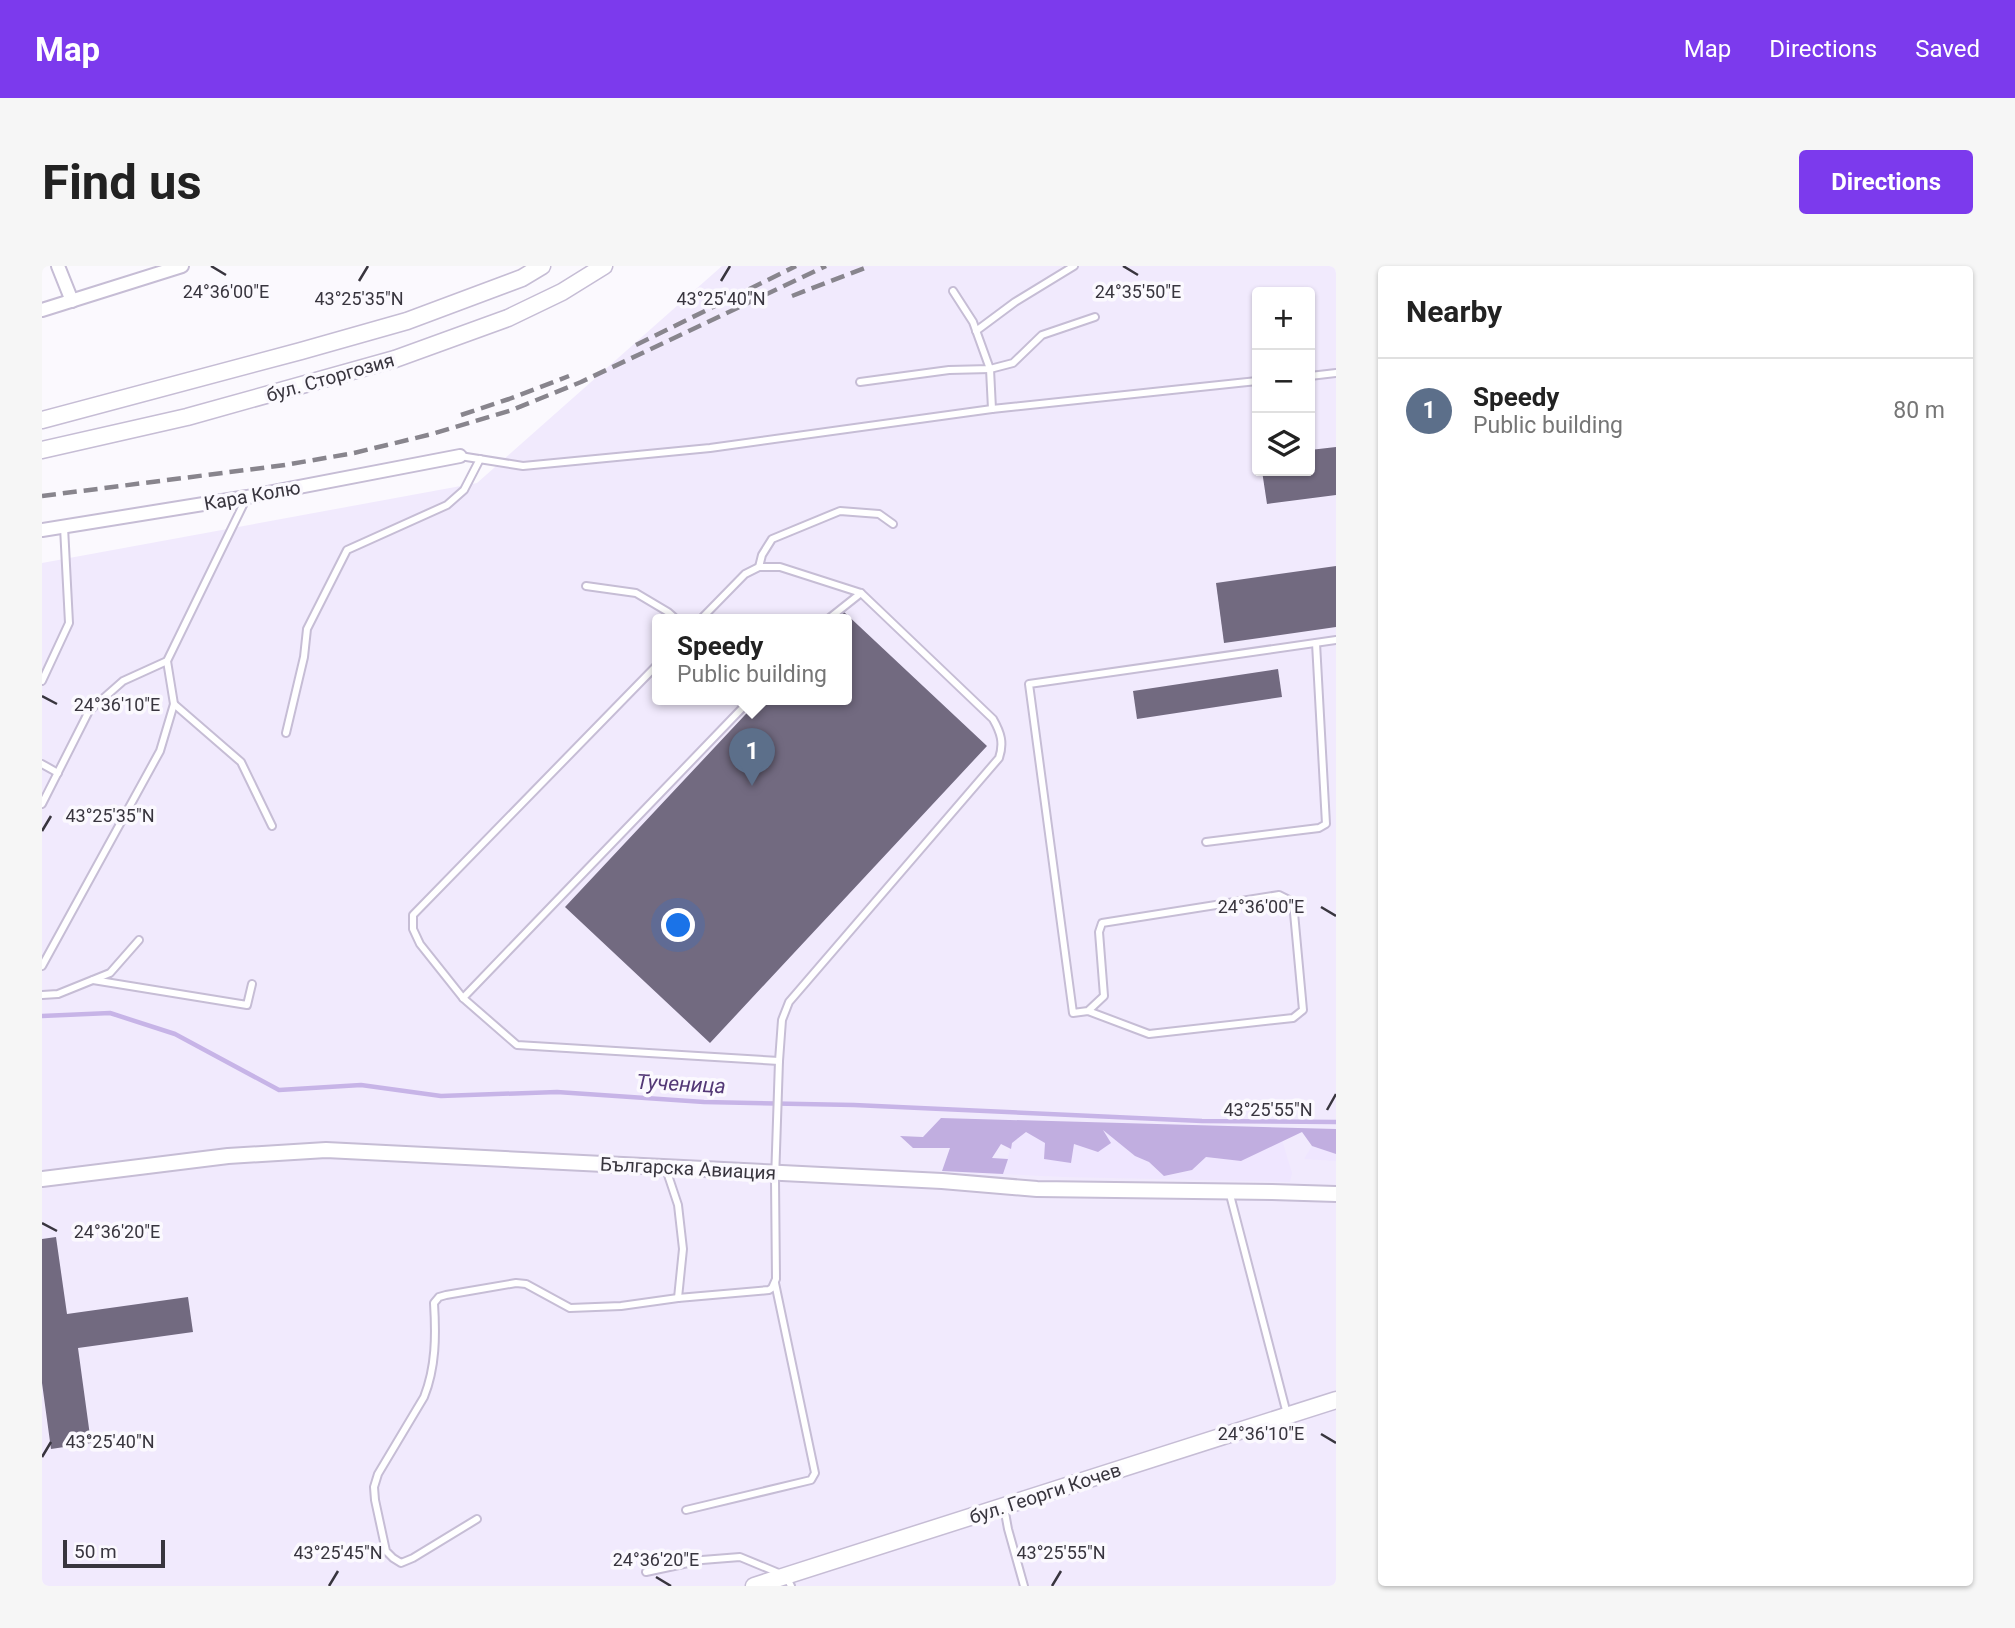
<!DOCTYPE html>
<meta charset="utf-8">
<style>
:root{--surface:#fff;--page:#f6f6f6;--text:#222;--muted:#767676;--line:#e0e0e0;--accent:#7c3aed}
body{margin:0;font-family:Roboto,sans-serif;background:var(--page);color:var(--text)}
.controls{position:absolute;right:21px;top:21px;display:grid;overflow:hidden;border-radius:7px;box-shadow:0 2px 5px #0004}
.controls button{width:63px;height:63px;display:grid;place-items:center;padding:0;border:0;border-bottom:2px solid var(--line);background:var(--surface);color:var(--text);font:35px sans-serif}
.scale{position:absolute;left:21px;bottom:18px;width:102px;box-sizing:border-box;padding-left:7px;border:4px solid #38353e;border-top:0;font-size:19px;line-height:24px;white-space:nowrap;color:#38353e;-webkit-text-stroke:5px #fbf9fe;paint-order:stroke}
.you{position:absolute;left:637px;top:660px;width:24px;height:24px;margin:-18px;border:5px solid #fff;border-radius:50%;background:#1a73e8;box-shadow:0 0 0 10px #1a73e833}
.badge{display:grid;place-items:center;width:46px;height:46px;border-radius:50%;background:var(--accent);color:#fff;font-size:23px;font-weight:700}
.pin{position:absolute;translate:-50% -58px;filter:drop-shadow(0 2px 4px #0008)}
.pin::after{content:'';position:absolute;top:37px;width:24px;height:21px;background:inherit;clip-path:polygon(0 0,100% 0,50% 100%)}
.popup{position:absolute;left:610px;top:348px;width:200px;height:91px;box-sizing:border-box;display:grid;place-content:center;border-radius:7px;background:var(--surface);filter:drop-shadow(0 2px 5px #0005);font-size:23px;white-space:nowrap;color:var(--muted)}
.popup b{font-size:26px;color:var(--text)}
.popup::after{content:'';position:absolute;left:50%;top:100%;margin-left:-14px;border:14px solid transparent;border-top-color:var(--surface)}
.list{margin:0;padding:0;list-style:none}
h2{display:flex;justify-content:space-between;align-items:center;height:91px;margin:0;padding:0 28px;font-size:30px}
h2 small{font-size:23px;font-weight:400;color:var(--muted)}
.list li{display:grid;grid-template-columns:46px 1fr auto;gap:21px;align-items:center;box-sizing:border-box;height:105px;padding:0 28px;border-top:2px solid var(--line)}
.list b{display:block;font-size:26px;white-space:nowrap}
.list p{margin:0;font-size:23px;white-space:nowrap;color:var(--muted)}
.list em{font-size:23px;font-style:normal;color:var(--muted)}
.icon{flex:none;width:38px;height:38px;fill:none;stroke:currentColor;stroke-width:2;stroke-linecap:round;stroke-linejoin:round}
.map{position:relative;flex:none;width:1294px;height:1320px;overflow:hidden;border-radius:7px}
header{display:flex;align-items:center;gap:42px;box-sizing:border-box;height:98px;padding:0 35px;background:var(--accent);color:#fff}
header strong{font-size:33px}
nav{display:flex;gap:38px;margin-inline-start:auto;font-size:24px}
.intro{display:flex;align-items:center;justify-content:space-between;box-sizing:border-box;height:168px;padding:0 42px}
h1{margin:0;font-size:49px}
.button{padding:18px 32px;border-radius:7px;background:var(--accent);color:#fff;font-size:24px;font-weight:700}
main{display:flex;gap:42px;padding:0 42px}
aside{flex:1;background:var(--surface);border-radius:7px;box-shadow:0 2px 5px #0004}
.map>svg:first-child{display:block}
.built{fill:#f1eafd;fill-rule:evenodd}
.green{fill:#efe6ff}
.forest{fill:#c1aee0}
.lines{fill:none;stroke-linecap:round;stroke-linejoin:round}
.stream{stroke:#c7b4e7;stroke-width:4.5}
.building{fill:#726a80}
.service-casing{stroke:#c6bdd5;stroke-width:10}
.minor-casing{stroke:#c6bdd5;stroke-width:16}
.tertiary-casing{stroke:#c6bdd5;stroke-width:18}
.secondary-casing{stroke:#c6bdd5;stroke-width:19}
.service{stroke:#fff;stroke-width:6}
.minor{stroke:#fff;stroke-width:12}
.tertiary{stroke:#fff;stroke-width:14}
.secondary{stroke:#fff;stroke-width:16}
.rail{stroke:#88858d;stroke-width:4.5;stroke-dasharray:14 7;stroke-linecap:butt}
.ticks{fill:none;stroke:#38353e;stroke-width:2.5}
.labels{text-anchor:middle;stroke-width:7;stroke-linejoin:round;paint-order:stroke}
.street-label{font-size:19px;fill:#38353e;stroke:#fbf9fe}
.water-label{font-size:21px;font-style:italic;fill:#533876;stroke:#fbf9fe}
.ticks-label{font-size:18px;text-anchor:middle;fill:#38353e;stroke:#fbf9fe;stroke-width:7;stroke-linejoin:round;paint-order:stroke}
</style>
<header>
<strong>Map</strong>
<nav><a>Map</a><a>Directions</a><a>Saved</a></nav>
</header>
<div class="intro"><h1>Find us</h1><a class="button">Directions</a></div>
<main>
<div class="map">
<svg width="1294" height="1320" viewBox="0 0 1294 1320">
<rect width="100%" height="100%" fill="#fbf9fe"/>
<path class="built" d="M680 0H1294V1320H0V297L435 217ZM1215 26H1268V205H1215ZM616 354H804V434H616Z"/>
<g class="green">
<polygon points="1059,862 1093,890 1107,896 1123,910 1150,904 1164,891 1199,895 1240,874 1250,907 1248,916 1022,911 961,908 970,877 984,866 1003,877 1029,897 1032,878 1068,877"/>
<polygon points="1270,880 1294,888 1294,895 1262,893"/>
</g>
<polygon class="forest" points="899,852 1294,863 1294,888 1270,880 1260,866 1199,895 1164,891 1150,904 1122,910 1107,896 1093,890 1061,864 1069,877 1056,886 1032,878 1029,897 1002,893 1003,877 984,866 970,877 969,883 959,878 950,892 966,893 961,908 900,905 908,882 871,882 858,870 881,871"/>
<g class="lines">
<polyline class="stream" points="0,750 68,747 133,768 237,824 319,819 399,830 515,826 662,836 812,839 1160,855 1294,856"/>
</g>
<g class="building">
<polygon points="1294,181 1294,229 1225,238 1220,205 1268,205 1268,184"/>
<polygon points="1294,300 1294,361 1182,377 1174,317"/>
<polygon points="801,345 945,480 668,777 523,641 717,434 804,434 804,354 792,354"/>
<polygon points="1236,403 1240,431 1095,453 1091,425"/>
<polygon points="14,971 25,1048 146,1031 151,1066 36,1082 49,1177 9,1183 0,1117 0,973"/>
</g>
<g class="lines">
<defs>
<g id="service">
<polyline points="911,25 931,56 948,103 950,143"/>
<polyline points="934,65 973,36 1032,0"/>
<polyline points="1268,110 1294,107"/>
<polyline points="818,116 907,104 948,103 971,97 1000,69 1053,51"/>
<polyline points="418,190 481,200 668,182 950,143 1215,115"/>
<polyline points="717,301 720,289 730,273 798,245 837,248 851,258"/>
<polyline points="544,320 594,327 626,346 635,354"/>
<polyline points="785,354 819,327"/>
<polyline points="616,398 371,649 371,663 378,678 421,732 475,779 737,795"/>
<polyline points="0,415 27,357 22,261"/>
<polyline points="132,438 199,496 230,560"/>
<polyline points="244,467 262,391 265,363 305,284 405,239 422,224 438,193"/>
<polyline points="0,498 16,507"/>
<polyline points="0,538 47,445 81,415 125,395 204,233"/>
<polyline points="1164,576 1277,562 1284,558 1274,377"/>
<polyline points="0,700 118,485 132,438 125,395"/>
<polyline points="51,714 205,739 210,718"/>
<polyline points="0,729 16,728 68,707 97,674"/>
<polyline points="421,732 708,434"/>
<polyline points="1046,745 1107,768 1251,752 1261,744 1251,636 1237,629 1060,657 1057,666 1062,730 1046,745 1031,747 987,418 1294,374"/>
<polyline points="624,903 636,939 641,983 636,1032"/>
<polyline points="1187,925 1245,1148"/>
<polyline points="962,1241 966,1263 982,1320"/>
<polyline points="644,1244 769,1214 773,1207 733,1017"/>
<path d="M435 1253 371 1292 359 1297 351 1292 344 1285 333 1234 332 1221 336 1208 382 1131C394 1101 394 1069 392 1037L397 1031 404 1029 474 1017 484 1018 528 1042 579 1040 636 1032 727 1024 730 1022 734 1013 733 914 737 795 740 754 747 736 957 492C962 477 959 467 951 453L819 327 738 301H717L703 308 658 354"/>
<polyline points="604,1306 660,1294 698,1291 744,1310 749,1320"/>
</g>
<g id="minor">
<polyline points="16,0 30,35"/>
<polyline points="0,44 140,0"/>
<polyline points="0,264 205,231 418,190"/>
</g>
<polyline id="tertiary" points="0,913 186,890 284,884 900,915 995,923 1230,926 1294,928"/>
<g id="secondary">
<polyline points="0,154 259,85 365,55 480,12 500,0"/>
<polyline points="0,184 145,151 353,93 466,52 520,26 562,0"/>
<polyline points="712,1320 1294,1134"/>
</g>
</defs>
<use href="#service" class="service-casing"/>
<use href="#minor" class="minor-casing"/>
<use href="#tertiary" class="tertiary-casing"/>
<use href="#secondary" class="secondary-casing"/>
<use href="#service" class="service"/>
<use href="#minor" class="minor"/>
<use href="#tertiary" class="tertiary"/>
<use href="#secondary" class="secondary"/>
<g class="rail">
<polyline points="750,30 828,0"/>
<polyline points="594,79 754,0"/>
<polyline points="419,149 467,133 527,110"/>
<polyline points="0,230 243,199 312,187 390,168 470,144 539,116 784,0"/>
</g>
</g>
<path class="ticks" d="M169 0 184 9M1081 0 1096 9M317 15 326 0M679 15 688 0M0 430 15 438M0 565 9 550M1279 641 1294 650M1285 844 1294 828M0 957 15 965M1279 1168 1294 1177M0 1191 9 1176M614 1311 629 1320M287 1320 296 1305M1010 1320 1019 1305"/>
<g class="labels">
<g class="street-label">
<text transform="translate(288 111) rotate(-16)" y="7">бул. Сторгозия</text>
<text transform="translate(210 229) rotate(-10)" y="7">Кара Колю</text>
<text transform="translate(646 902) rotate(3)" y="7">Българска Авиация</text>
<text transform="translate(1003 1227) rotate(-18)" y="7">бул. Георги Кочев</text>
</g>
<g class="water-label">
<text transform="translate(639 818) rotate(3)" y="7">Тученица</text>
</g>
</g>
<g class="ticks-label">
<text x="184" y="32">24°36'00"E</text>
<text x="1096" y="32">24°35'50"E</text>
<text x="317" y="39">43°25'35"N</text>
<text x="679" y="39">43°25'40"N</text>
<text x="75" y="445">24°36'10"E</text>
<text x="68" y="556">43°25'35"N</text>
<text x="1219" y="647">24°36'00"E</text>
<text x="1226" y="850">43°25'55"N</text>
<text x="75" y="972">24°36'20"E</text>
<text x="1219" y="1174">24°36'10"E</text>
<text x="68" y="1182">43°25'40"N</text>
<text x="296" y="1293">43°25'45"N</text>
<text x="1019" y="1293">43°25'55"N</text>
<text x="614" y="1300">24°36'20"E</text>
</g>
</svg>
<div class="controls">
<button>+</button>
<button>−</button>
<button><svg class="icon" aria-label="layers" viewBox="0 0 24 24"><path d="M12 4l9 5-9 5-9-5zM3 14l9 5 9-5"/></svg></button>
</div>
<div class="scale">50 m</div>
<div class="you"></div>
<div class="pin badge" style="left:710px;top:520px;background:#5c6f8a">1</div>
<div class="popup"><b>Speedy</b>Public building</div>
</div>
<aside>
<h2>Nearby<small></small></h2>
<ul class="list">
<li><span class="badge" style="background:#5c6f8a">1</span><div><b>Speedy</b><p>Public building</p></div><em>80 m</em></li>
</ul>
</aside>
</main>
